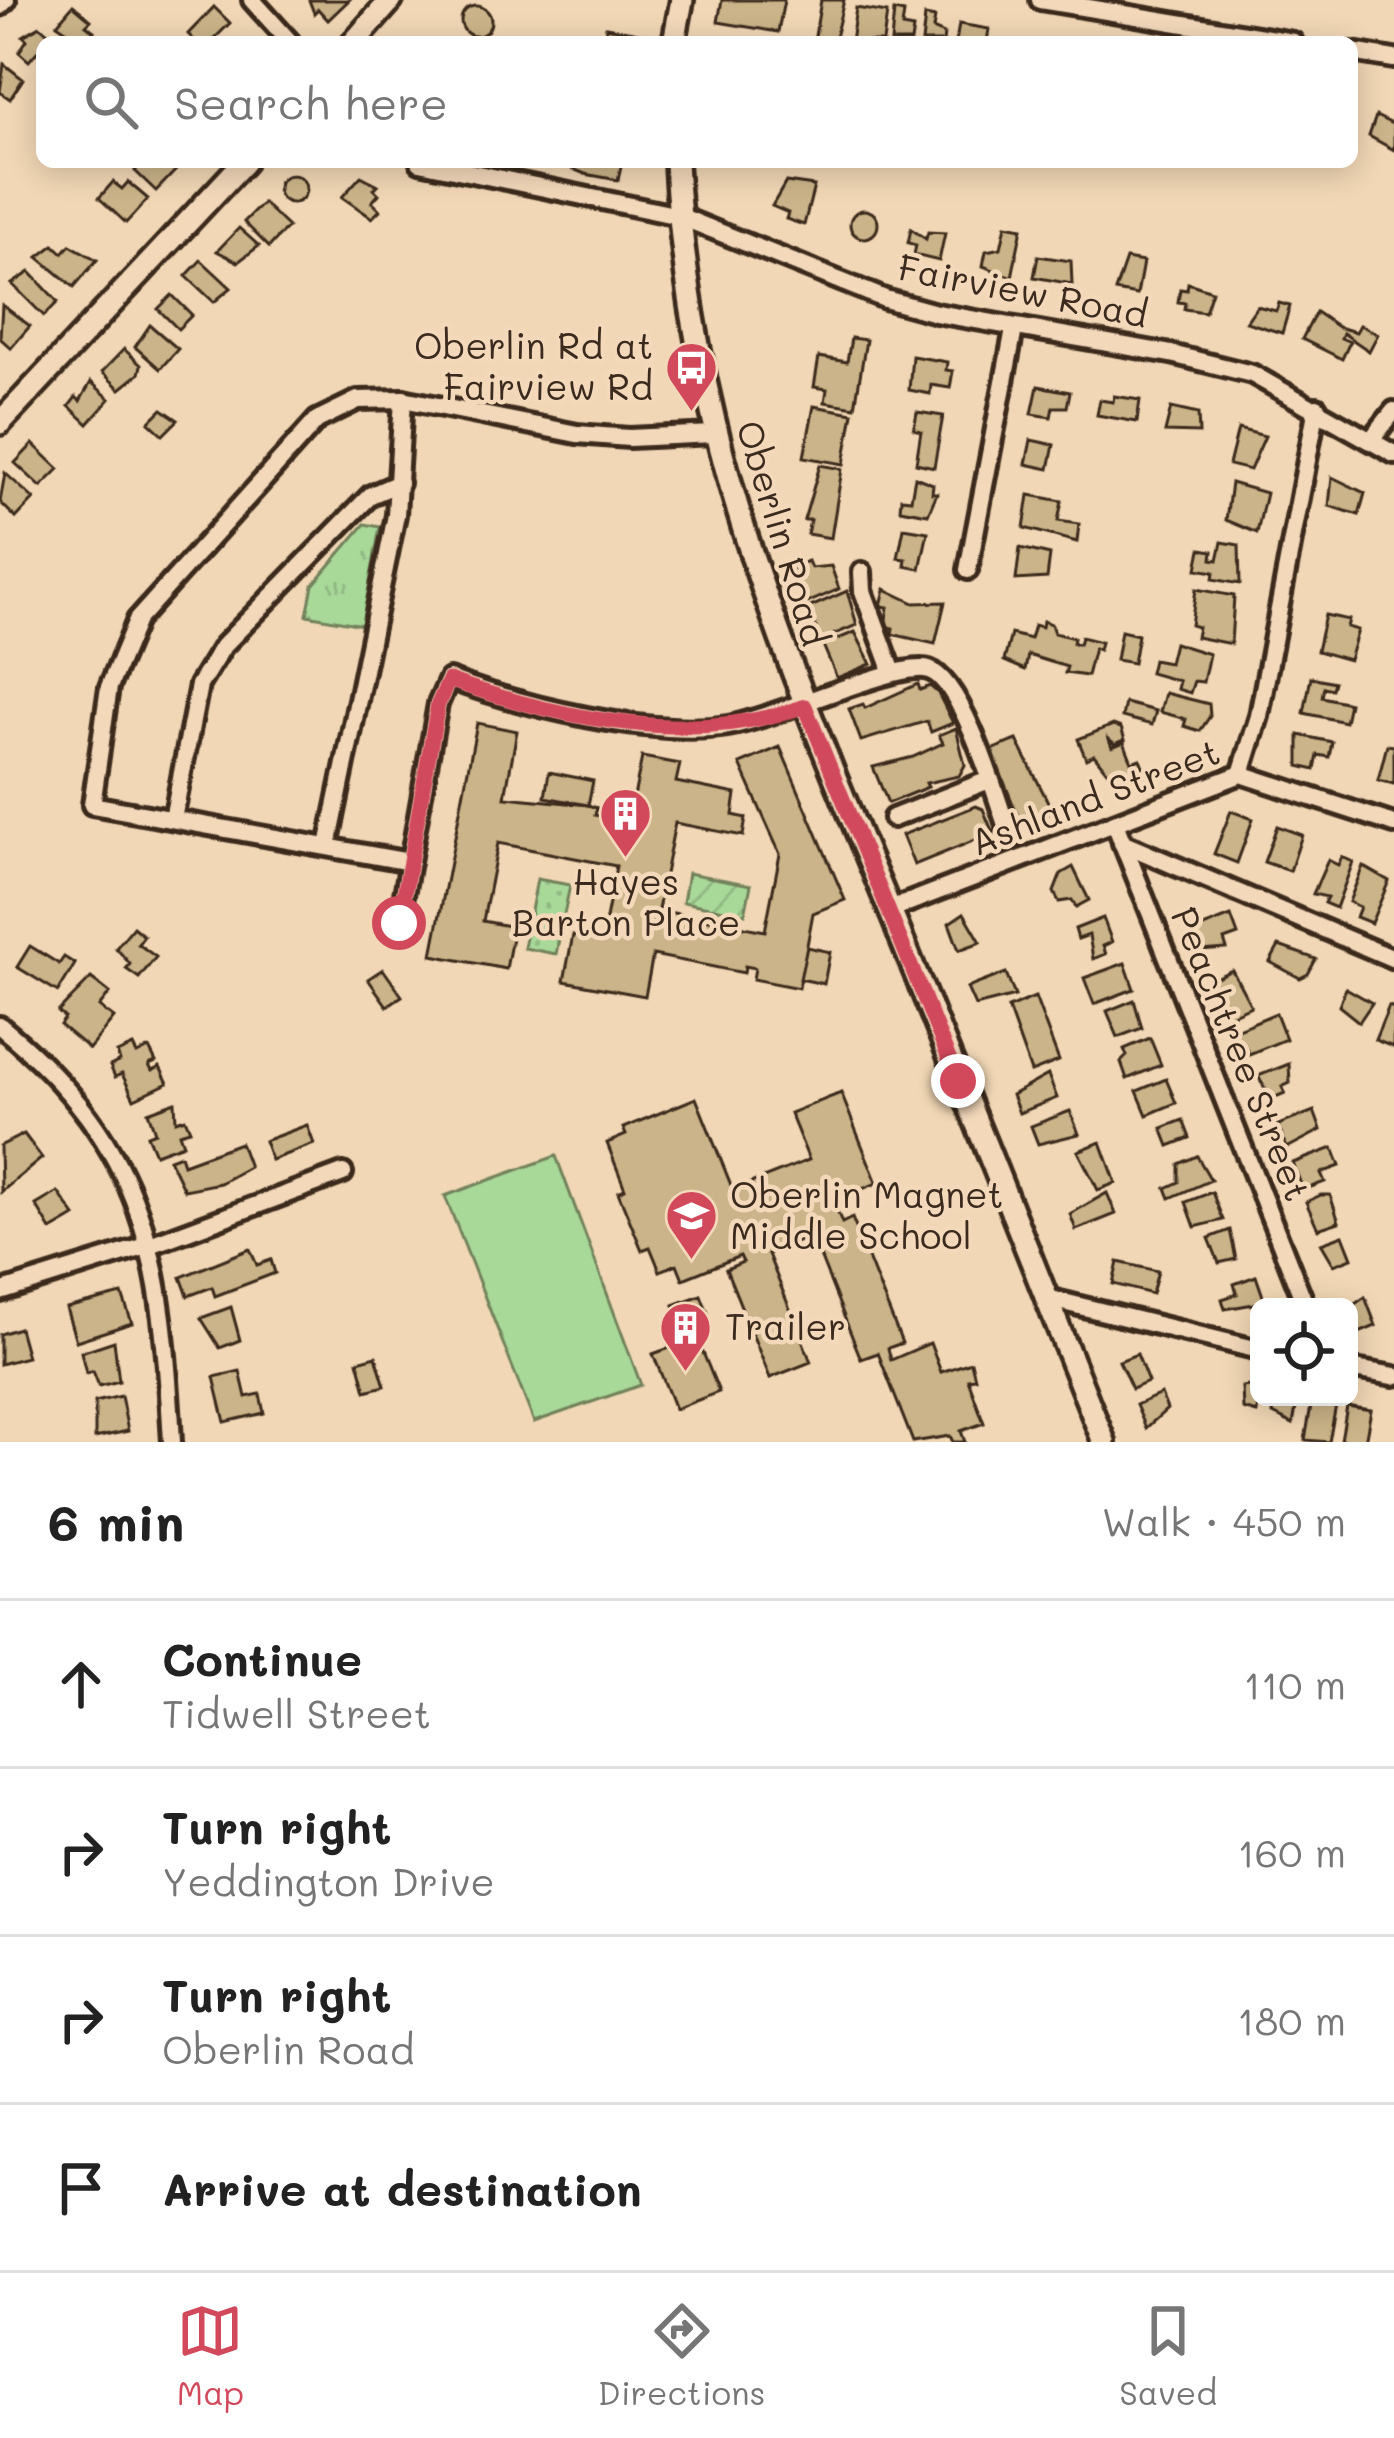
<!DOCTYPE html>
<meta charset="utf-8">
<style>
:root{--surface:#fff;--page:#f6f6f6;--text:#222;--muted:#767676;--line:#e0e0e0;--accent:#d1495b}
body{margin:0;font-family:Mali,sans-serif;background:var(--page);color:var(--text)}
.controls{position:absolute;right:36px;bottom:36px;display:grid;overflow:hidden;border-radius:18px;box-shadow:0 6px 30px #0003}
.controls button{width:108px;height:108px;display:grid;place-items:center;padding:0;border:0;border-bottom:3px solid var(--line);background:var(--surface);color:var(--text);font:60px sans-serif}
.stop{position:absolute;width:36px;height:36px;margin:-27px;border:9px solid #d1495b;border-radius:50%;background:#fff}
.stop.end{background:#d1495b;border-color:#fff;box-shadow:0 3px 12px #0008}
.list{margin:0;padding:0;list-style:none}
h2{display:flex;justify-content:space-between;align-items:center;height:156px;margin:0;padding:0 48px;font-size:51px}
h2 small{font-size:39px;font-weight:400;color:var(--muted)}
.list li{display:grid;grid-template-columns:78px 1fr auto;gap:36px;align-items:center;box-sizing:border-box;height:168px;padding:0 48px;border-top:3px solid var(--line)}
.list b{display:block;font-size:45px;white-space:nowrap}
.list p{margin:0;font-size:39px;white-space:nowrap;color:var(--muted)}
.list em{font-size:39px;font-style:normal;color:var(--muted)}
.icon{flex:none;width:66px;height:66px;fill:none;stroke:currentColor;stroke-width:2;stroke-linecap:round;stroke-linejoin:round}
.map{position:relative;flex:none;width:1394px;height:1442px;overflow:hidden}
.search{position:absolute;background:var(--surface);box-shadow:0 6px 30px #0003;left:36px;right:36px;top:36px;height:132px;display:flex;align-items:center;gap:30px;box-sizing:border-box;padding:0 42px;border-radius:18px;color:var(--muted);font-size:45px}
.sheet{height:828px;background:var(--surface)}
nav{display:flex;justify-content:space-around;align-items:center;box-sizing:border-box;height:168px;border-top:3px solid var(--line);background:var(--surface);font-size:33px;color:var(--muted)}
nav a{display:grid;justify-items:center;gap:6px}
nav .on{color:var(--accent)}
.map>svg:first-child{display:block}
.grass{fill:url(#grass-dots);stroke:#72825c;stroke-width:3}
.park{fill:url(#park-tufts);stroke:#72825c;stroke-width:3}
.garden{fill:url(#garden-furrows);stroke:#72825c;stroke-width:3}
.pitch{fill:#a8d999;stroke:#72825c;stroke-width:3}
.building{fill:#cbb489;stroke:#3b2a1e;stroke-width:3}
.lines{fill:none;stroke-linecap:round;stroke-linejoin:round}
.minor-casing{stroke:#3b2a1e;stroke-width:26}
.major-casing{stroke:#3b2a1e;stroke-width:30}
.minor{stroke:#f3d8ba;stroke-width:16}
.major{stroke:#f3d8ba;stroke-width:21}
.route{stroke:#d1495b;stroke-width:15}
.labels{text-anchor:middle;stroke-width:9;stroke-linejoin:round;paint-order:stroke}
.street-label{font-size:36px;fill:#3b2a1e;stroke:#f3d8ba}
.poi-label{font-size:36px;fill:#3b2a1e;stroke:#f3d8ba;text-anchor:start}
</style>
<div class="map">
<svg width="1394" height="1442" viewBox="0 0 1394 1442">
<defs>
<pattern id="grass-dots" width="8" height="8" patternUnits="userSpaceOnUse" patternTransform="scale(3)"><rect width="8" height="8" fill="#a8d999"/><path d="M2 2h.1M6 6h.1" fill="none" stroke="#92ba83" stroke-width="1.8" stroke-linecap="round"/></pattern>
<pattern id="park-tufts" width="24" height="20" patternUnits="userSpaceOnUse" patternTransform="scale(3)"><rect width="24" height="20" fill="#a8d999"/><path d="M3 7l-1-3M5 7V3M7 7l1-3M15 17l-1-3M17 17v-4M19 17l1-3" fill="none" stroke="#92ba83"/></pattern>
<pattern id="garden-furrows" width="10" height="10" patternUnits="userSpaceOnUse" patternTransform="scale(3)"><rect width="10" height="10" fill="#a8d999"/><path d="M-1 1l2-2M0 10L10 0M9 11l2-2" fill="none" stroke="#92ba83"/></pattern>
</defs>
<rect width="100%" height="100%" fill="#f1d7b5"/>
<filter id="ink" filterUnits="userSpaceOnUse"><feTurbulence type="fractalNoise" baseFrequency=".00833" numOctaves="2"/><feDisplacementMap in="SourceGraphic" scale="24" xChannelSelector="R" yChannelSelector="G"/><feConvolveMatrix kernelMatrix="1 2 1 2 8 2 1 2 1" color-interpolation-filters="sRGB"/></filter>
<g filter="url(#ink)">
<polygon class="grass" points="537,879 570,885 556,954 524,948"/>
<polygon class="park" points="365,524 380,527 362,625 307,615 313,585"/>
<polygon class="garden" points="688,873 751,885 745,914 683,902"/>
<polygon class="pitch" points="556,1156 641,1385 534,1422 445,1196"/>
<g class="building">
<polygon points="309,0 349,0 328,20 318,9 314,13"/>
<polygon points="722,0 784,0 778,32 718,22"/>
<polygon points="821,0 844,0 834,42 814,42"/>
<polygon points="73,5 91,20 86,25 94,31 84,42 57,24"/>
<circle cx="476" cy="21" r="15"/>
<polygon points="214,7 230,23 211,42 196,42 188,34"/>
<polygon points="856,8 887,13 883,42 851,42"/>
<polygon points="894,11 904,13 902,27 913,29 911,42 891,42"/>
<polygon points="925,16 935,18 933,29 944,34 943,42 922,42"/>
<polygon points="959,24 989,29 987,42 956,42"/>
<polygon points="40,26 58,42 42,42 42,57 37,52 29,61 19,52 27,40 23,36"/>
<polygon points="606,27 649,35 649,42 604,42"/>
<polygon points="4,64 23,79 10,99 0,92"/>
<polygon points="1376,116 1394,125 1394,150 1369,136"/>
<polygon points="143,162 168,162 176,170 156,191 135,171"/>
<polygon points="569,162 622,162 618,180 585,174 568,167"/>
<circle cx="292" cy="189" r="14"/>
<polygon points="361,176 378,185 374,189 379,194 372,202 380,210 372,218 342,197"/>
<polygon points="113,182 122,189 128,182 148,199 126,223 99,198"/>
<polygon points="786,182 814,186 804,225 786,219 788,213 772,206"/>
<polygon points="263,203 288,227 269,247 244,222"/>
<circle cx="864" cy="224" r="14"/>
<polygon points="1006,225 1022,228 1012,277 983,266 986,251 1001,248"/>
<polygon points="239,228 259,246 238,262 217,251"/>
<polygon points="911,229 926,239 928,232 945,233 939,261 914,255 916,245 908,243"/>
<polygon points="54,245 63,253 70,245 97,260 74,287 38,257"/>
<polygon points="1038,256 1071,261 1072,284 1034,277"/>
<polygon points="1126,259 1143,262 1137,295 1115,291"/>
<polygon points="201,260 231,288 214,302 186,276"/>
<polygon points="30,272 58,302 44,316 12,284"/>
<polygon points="1188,283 1212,291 1205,312 1184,309 1185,303 1178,302 1180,289 1187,290"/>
<polygon points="172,295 192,315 178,329 158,309"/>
<polygon points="1279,303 1290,306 1282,333 1246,322 1257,306 1276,311"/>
<polygon points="2,305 30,326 11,348 0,338"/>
<polygon points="1316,312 1338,327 1356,332 1360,325 1378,334 1369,351 1343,333 1341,338 1350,342 1342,359 1302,339"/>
<polygon points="150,325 178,349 160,369 135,347"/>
<polygon points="851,338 866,340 855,407 825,402 827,389 814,387 819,357 847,362"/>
<polygon points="124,349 141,365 139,374 120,389 102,372"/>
<polygon points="912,356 947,362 946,370 953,371 950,388 931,385 930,394 909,390"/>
<polygon points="91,382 110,399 88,424 69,406 76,397 80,401"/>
<polygon points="1038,386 1070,392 1067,407 1053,407 1051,417 1032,414"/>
<polygon points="1114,396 1140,400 1137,422 1097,415 1100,400 1113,402"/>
<polygon points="814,406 853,413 844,464 804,457"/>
<polygon points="1171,408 1198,414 1199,433 1165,432"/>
<polygon points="162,409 178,420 163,435 149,422"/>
<polygon points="917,412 943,416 934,467 916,463 921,431 914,429"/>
<polygon points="1238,429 1265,436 1250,470 1229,465"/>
<polygon points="1031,440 1054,445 1049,469 1026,464"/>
<polygon points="33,444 59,469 41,487 15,463"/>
<polygon points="820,465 842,469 831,538 807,534 810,520 804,520"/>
<polygon points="5,473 34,499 16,518 0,502"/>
<polygon points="915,477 933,484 932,493 937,493 928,514 900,509 901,498 911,499"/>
<polygon points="1332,477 1365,493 1359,515 1329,506"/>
<polygon points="1231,483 1266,493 1257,533 1226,520"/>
<polygon points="1029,495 1062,501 1058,521 1079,524 1077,542 1024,528"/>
<polygon points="904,528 928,532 920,569 905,566 906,559 898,558"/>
<polygon points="1222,542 1239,545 1240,584 1213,579 1214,572 1197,569 1201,549 1213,551 1212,559 1218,560"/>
<polygon points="1020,548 1050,555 1047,578 1016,580"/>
<polygon points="808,561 811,568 831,566 839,589 807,603 793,567"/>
<polygon points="885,589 914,603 945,602 935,644 892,634 893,628 885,626 888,607 881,606"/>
<polygon points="1196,589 1234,596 1231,644 1196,637 1198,627 1191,625"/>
<polygon points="847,591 857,625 821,640 808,608"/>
<polygon points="1325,615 1349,620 1347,627 1358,630 1349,660 1317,651"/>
<polygon points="1043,621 1051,624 1054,633 1074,638 1073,643 1079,644 1081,637 1101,642 1099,650 1094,648 1087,676 1065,673 1067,667 1028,655 1025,670 1004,661 1011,634 1030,639 1034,625 1042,627"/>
<polygon points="1121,631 1138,635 1133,663 1116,660"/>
<polygon points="855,632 871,664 837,678 823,645"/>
<polygon points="1174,643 1209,654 1203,682 1194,681 1190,693 1177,689 1179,681 1150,673 1153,660 1169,663"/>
<polygon points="1311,677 1334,682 1332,689 1324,687 1322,697 1349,703 1345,722 1304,713"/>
<polygon points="918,684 920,690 930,686 938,693 953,723 931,732 927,721 861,741 849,709 863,704 865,708"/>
<polygon points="1165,693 1209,704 1210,716 1200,731 1184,726 1186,719 1160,712"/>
<polygon points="1125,703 1156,711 1152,725 1122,717"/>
<polygon points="477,723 517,731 505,797 588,805 597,808 595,815 629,822 642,757 680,764 676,782 736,794 733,815 746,818 743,836 675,823 658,910 765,931 780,854 740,764 780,747 845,900 813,913 799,988 753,979 755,968 745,966 744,973 653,955 645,996 564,981 573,935 602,940 616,866 498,843 483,921 514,927 506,969 432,955"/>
<polygon points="1113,725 1121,728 1125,740 1115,744 1109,739 1112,747 1124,742 1132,762 1140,759 1148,778 1121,789 1094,755 1086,759 1078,739"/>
<polygon points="956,728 965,765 959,776 926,783 928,787 888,803 873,767 913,757 943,743 939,735"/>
<polygon points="1299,735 1332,742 1329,757 1318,755 1315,770 1299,766"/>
<polygon points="1017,740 1053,812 1022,826 991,750"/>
<polygon points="1387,745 1394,746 1394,784 1378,780"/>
<polygon points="549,772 593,781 588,805 545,797"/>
<polygon points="976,806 983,809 993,833 914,865 902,835"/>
<polygon points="1231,811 1253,819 1237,863 1214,854"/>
<polygon points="1277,826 1302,835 1290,871 1264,862"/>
<polygon points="1342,857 1353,862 1336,908 1324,903 1327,897 1313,894 1328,860 1338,865"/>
<polygon points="1363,866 1389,881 1371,923 1356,917 1360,907 1349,902"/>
<polygon points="1073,867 1089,900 1076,907 1072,900 1059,902 1054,892 1061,874"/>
<polygon points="964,913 981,942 959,950 949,923"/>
<polygon points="1231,916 1238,935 1224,940 1227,949 1201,951 1193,931"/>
<polygon points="1103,918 1112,942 1103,946 1106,954 1093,959 1089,935 1078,939 1075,929"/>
<polygon points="133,927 144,936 138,944 156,957 139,978 126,969 130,964 116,948"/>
<polygon points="30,946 59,964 64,957 75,964 58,992 17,967"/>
<polygon points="1279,946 1316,959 1308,974 1300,978 1270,962"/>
<polygon points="807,947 830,952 824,984 800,979"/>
<polygon points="1125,963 1134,989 1094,1004 1084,978"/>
<polygon points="383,969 402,996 387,1006 368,979"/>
<polygon points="1232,970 1251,1006 1224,1018 1213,979"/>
<polygon points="1006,973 1015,996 975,1006 967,988"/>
<polygon points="91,978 110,993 99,1007 114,1018 89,1049 60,1025 65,1018 58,1012"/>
<polygon points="1346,988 1372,1003 1359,1022 1339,1006"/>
<polygon points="1035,997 1059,1061 1031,1072 1008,1008"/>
<polygon points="1134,1000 1142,1028 1118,1037 1107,1011"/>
<polygon points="1389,1006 1394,1008 1393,1047 1375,1040"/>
<polygon points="1276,1013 1286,1039 1249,1054 1245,1046 1240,1048 1233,1031"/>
<polygon points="1150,1038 1161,1065 1127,1079 1121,1062 1127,1056 1124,1049"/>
<polygon points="133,1046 137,1054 149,1048 156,1062 149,1065 152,1071 160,1067 168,1083 134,1099 122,1074 115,1077 110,1066 120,1061 117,1053"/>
<polygon points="1289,1064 1290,1083 1282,1087 1285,1093 1271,1099 1258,1076"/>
<polygon points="1048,1075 1057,1098 1019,1113 1012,1095"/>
<polygon points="1166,1079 1176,1103 1147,1115 1137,1091"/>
<polygon points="841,1093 877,1183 833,1201 842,1223 852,1218 902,1343 888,1348 891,1360 930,1343 941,1372 971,1362 975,1378 968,1379 984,1423 961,1431 965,1442 953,1442 950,1436 913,1442 878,1353 861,1359 812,1236 768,1254 811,1362 770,1378 726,1269 743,1262 740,1256 683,1279 677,1264 660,1271 650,1247 642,1250 618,1192 625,1189 607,1143 626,1135 623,1128 696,1098 733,1190 809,1160 790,1113"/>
<polygon points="175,1102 176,1121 185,1118 190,1130 179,1133 183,1144 155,1154 147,1135 155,1132 148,1112"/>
<polygon points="1070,1111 1079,1134 1038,1144 1031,1126"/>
<polygon points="1314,1111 1321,1130 1287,1148 1278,1125"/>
<polygon points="1183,1120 1190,1138 1169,1146 1162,1128"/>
<polygon points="307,1125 314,1144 271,1160 264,1141"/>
<polygon points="24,1134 42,1158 1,1192 0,1146"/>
<polygon points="1101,1142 1116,1183 1098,1190 1078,1151"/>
<polygon points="240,1143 249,1167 220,1183 184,1190 169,1159 180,1155 183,1164"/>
<polygon points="1333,1148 1340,1166 1321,1173 1325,1182 1303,1190 1293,1163"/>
<polygon points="1197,1156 1211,1180 1170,1198 1166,1188 1179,1182 1179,1164"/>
<polygon points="58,1192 75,1216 51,1230 36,1205"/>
<polygon points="1212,1192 1223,1220 1195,1227 1186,1202"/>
<polygon points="1107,1193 1116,1214 1076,1230 1070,1214"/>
<polygon points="1321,1195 1330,1195 1339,1222 1318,1229 1306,1202"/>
<polygon points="1230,1230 1236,1259 1219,1263 1209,1238"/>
<polygon points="1343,1235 1352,1258 1334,1265 1321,1243"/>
<polygon points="250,1249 257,1265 271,1260 275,1273 215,1296 212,1287 188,1296 181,1277"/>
<polygon points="1118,1262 1158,1271 1152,1294 1113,1284"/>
<polygon points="1256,1276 1265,1302 1225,1309 1222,1299 1237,1294 1234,1284"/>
<polygon points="122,1294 132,1323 76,1341 66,1308"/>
<polygon points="701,1295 708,1313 681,1323 674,1305"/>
<polygon points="1365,1297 1376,1326 1359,1333 1356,1326 1350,1329 1349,1308"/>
<polygon points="231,1307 240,1340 220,1348 201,1318"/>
<polygon points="19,1328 27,1357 0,1364 0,1334"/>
<polygon points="697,1338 719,1392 675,1409 653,1354"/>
<polygon points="114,1341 119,1381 99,1386 93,1371 86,1373 81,1352"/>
<polygon points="1137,1354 1148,1382 1132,1389 1119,1361"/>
<polygon points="376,1356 385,1386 366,1391 358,1361"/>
<polygon points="240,1371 246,1397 260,1394 264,1413 225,1422 214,1377"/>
<polygon points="1249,1386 1259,1388 1257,1413 1243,1409 1242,1387"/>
<polygon points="1161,1394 1167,1409 1146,1428 1136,1405"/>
<polygon points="121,1396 128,1431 95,1438 95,1402"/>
<polygon points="1276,1397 1298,1397 1293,1424 1273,1414"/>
<polygon points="1312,1400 1336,1405 1329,1442 1305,1440"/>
<polygon points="1347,1406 1371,1410 1365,1442 1341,1440"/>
</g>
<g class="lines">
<defs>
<g id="minor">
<polyline points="252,0 290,42"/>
<polyline points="1040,0 1293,42"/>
<polyline points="0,6 6,0"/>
<polyline points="1352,52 1394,59"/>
<polyline points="420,162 679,216 885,299 936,313 1171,354 1252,374 1394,454"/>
<polyline points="1371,440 1394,411"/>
<polyline points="968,570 1014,329"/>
<polyline points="862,572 863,591 892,670"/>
<polyline points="1241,774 1259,716 1317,407"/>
<polyline points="893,818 989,780"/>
<polyline points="173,819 199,685 223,646 371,495 399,483"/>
<polyline points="1116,826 1306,1307"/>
<polyline points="1122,843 1394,959"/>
<polyline points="328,846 396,515 403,399"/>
<polyline points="410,862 92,805 109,687 137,620 317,420 358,400 403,399 577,434 629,438 714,434"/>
<polyline points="889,910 1241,774 1394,824"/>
<path d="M399 923 438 704 449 679C522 706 651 738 728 726 773 719 901 660 929 670 964 682 998 803 1011 840"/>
<path d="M0 1026C149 1148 162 1260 172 1442"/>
<polyline points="0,1292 150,1245 343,1173"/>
<polyline points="1047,1298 1259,1350"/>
<polyline points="1349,1368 1394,1376"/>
</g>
<g id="major">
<polyline points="354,42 391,0"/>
<polyline points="674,42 682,0"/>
<path d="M676 162C690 439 785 658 890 910 963 1087 1033 1264 1104 1442"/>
<polyline points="0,423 244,162"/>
</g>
</defs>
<use href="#minor" class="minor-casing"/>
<use href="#major" class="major-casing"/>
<use href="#minor" class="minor"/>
<use href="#major" class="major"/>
</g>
</g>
<g class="lines" filter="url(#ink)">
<path class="route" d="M399 923 438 704 449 680C559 719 692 747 805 706L958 1081"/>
</g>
<defs>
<symbol id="bus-pin" viewBox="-11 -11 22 30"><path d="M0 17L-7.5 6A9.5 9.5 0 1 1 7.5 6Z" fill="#d1495b" stroke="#f3d8ba"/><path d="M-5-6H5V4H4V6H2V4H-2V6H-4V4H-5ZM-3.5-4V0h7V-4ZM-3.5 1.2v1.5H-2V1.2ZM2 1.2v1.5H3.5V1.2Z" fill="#fff"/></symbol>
<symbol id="building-pin" viewBox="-11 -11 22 30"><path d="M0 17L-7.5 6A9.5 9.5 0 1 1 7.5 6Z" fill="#d1495b" stroke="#f3d8ba"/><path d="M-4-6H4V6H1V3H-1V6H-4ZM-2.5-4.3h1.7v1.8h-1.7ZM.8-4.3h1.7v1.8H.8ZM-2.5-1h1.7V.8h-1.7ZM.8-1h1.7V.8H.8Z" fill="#fff"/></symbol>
<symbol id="school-pin" viewBox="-11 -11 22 30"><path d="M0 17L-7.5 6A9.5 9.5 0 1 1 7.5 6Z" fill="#d1495b" stroke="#f3d8ba"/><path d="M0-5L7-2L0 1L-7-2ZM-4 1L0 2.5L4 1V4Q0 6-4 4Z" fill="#fff"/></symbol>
</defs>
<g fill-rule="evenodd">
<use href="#bus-pin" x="662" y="338" width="59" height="81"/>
<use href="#building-pin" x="596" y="784" width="59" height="81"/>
<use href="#school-pin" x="662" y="1186" width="59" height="81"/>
<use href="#building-pin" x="656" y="1298" width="59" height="81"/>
</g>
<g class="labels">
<g class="street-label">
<text transform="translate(1023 291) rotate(11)" y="13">Fairview Road</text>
<text transform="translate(782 533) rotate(73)" y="13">Oberlin Road</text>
<text transform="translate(1095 797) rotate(-21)" y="13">Ashland Street</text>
<text transform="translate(1241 1054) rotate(68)" y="13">Peachtree Street</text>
</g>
<g class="poi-label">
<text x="653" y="359" text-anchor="end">Oberlin Rd at<tspan x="653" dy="41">Fairview Rd</tspan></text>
<text x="626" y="895" text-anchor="middle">Hayes<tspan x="626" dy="41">Barton Place</tspan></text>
<text x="730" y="1208">Oberlin Magnet<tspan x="730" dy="41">Middle School</tspan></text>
<text x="725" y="1340">Trailer</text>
</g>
</g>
</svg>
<div class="controls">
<button><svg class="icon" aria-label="locate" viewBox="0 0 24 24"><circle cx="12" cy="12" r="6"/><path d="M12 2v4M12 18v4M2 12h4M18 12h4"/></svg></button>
</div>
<div class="stop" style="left:399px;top:923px"></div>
<div class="stop end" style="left:958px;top:1081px"></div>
<div class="search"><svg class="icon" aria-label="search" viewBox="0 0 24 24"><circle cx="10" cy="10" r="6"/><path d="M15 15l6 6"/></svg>Search here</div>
</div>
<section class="sheet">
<h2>6 min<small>Walk · 450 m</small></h2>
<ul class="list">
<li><svg class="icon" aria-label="ahead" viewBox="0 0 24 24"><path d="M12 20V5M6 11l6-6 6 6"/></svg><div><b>Continue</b><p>Tidwell Street</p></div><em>110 m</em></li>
<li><svg class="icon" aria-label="right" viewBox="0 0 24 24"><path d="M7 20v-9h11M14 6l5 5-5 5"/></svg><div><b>Turn right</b><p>Yeddington Drive</p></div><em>160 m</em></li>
<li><svg class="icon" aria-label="right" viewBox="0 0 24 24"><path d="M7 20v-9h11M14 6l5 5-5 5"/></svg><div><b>Turn right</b><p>Oberlin Road</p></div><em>180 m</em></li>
<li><svg class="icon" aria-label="arrive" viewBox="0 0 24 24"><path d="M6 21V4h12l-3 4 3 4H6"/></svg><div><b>Arrive at destination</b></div></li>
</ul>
</section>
<nav>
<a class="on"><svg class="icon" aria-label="map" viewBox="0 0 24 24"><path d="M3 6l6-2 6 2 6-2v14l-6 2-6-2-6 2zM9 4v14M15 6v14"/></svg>Map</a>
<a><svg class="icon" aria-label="directions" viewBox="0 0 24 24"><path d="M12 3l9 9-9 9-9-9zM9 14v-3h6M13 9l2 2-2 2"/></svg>Directions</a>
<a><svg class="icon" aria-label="saved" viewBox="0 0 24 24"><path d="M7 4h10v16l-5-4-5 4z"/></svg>Saved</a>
</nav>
